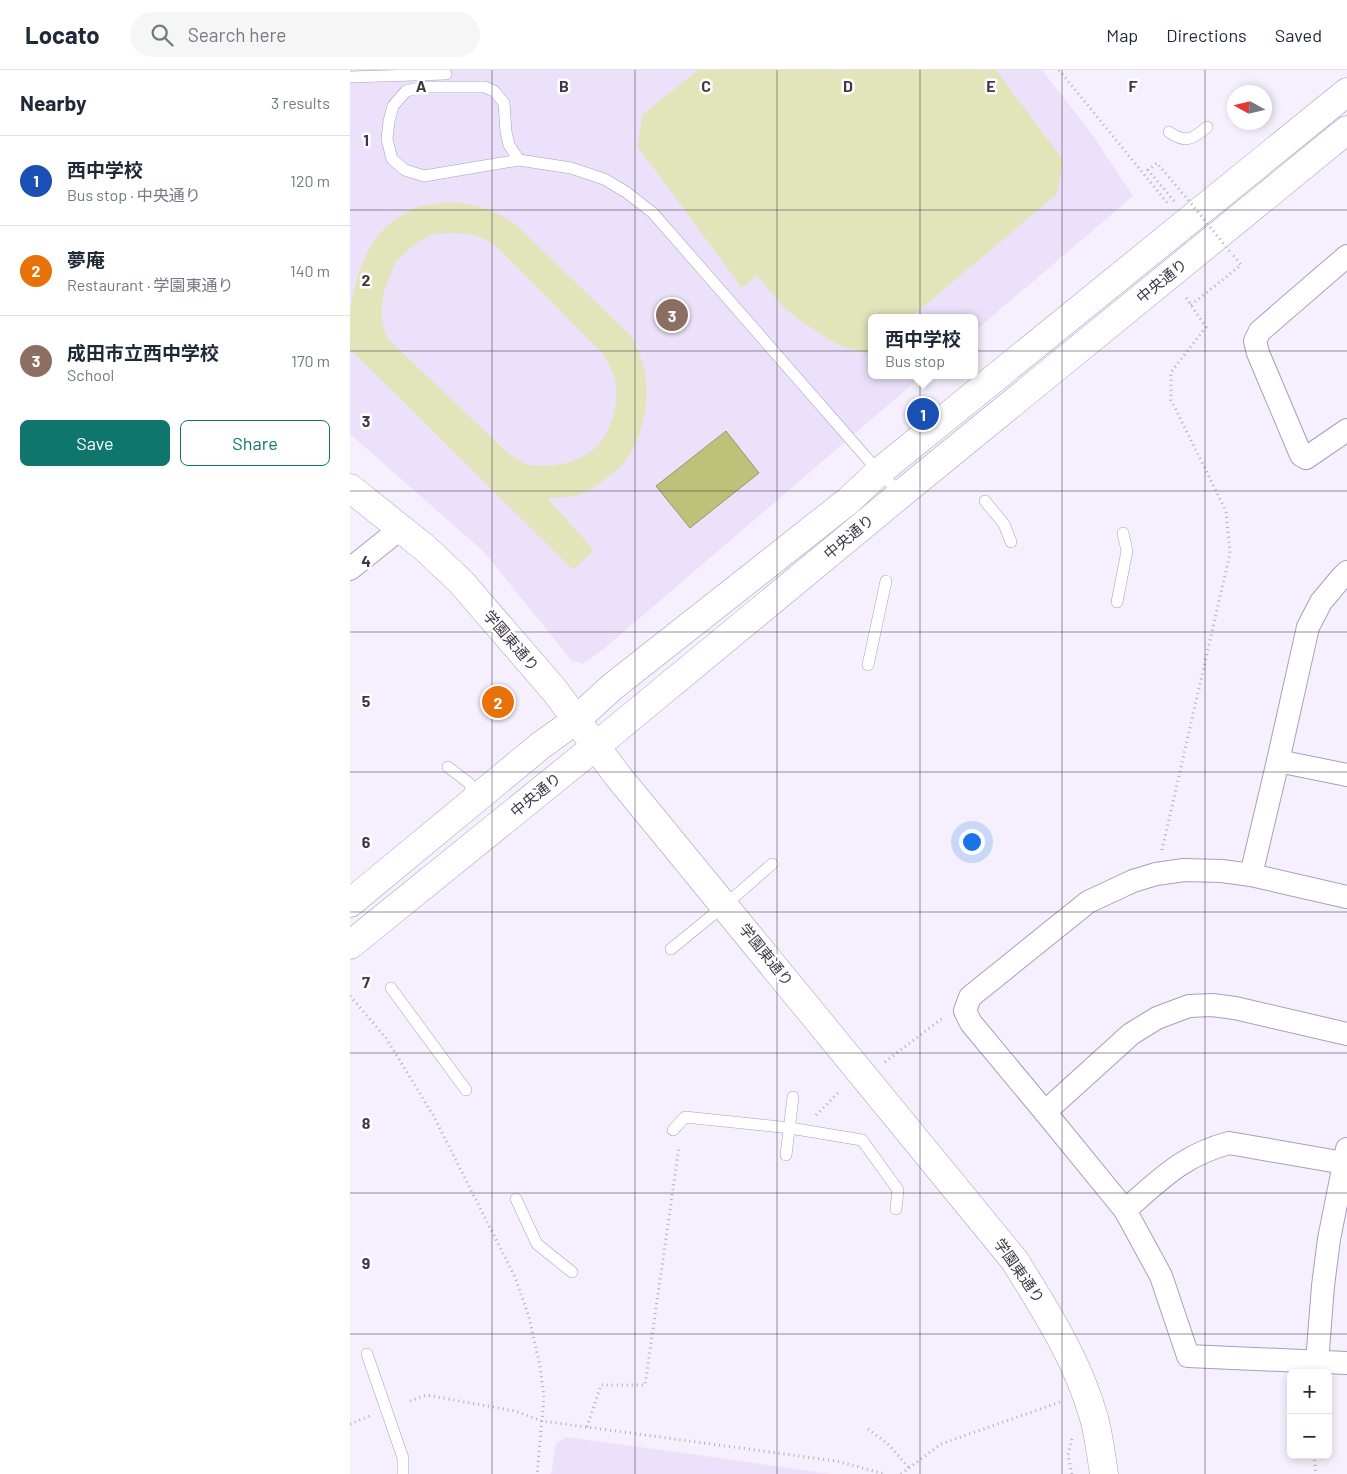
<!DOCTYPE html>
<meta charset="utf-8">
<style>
:root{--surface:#fff;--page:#f6f6f7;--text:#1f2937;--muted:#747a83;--line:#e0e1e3;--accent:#0f766e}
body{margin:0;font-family:Barlow,"Noto Sans JP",sans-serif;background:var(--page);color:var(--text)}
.controls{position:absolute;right:15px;bottom:15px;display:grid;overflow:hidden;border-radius:8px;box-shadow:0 2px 8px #0003}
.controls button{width:45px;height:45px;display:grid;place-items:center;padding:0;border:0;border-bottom:1px solid var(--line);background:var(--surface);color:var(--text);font:25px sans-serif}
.compass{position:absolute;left:877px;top:15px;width:45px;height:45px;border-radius:50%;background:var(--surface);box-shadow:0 2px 8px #0003;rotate:278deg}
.you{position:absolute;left:621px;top:771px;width:18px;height:18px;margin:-12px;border:4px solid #fff;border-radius:50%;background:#1a73e8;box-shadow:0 0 0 8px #1a73e833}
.badge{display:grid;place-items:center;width:32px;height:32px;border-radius:50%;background:var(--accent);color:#fff;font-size:16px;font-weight:700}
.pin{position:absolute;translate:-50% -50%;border:2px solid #fff;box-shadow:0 1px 5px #0006}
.popup{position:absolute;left:518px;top:244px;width:110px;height:65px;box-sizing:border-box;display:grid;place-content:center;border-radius:8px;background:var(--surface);filter:drop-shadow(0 1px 4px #0005);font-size:16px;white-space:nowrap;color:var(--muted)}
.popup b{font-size:19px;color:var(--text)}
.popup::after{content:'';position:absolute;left:50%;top:100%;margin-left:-10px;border:10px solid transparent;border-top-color:var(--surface)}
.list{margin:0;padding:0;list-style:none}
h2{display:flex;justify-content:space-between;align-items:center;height:65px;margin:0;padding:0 20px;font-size:21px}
h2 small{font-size:16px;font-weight:400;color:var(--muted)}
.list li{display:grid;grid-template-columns:32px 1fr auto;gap:15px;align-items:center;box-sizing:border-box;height:90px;padding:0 20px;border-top:1px solid var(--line)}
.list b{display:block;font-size:19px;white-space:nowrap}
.list p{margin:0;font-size:16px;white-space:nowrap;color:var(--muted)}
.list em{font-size:16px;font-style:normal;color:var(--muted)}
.actions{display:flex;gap:10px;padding:15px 20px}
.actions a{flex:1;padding:11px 0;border:1px solid var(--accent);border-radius:8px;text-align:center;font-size:18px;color:var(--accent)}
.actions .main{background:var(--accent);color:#fff}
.icon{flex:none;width:28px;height:28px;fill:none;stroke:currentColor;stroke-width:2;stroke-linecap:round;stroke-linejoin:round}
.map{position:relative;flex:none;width:997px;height:1404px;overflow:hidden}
header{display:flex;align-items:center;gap:30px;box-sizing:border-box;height:70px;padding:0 25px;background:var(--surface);border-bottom:1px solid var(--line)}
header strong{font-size:24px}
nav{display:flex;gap:28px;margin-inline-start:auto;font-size:18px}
.search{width:350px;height:45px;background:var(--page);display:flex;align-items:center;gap:12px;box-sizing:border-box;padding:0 18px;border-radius:28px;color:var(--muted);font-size:19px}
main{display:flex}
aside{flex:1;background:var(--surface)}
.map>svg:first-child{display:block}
.built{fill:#ece1fa}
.green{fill:#e2e5ba;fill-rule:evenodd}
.water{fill:#bdc179;stroke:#97986a}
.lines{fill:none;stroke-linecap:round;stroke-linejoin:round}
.service-casing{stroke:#ab9dbd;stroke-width:12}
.minor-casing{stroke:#ab9dbd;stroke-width:24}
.tertiary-casing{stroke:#ab9dbd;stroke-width:29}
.path{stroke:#b2acba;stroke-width:3;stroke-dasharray:1 4;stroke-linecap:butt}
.service{stroke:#fff;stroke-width:11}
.minor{stroke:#fff;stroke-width:22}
.tertiary{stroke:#fff;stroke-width:28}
.path-bridge{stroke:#b2acba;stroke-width:3;stroke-dasharray:1 4;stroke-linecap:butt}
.grid{fill:none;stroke:#3f3947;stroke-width:1;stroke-opacity:0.55}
.labels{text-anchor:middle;stroke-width:5;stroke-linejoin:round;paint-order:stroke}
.street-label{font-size:15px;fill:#3f3947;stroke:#fff}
.grid-label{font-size:16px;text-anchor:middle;font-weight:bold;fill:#3f3947;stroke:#fff;stroke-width:5;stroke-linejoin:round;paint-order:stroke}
</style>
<header>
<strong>Locato</strong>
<div class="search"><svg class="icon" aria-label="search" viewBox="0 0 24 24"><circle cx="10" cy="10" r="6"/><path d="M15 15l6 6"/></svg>Search here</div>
<nav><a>Map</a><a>Directions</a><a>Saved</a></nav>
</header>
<main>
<aside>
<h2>Nearby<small>3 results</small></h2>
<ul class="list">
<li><span class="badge" style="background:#1a4fb4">1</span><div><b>西中学校</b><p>Bus stop · 中央通り</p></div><em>120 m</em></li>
<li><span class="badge" style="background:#e8710a">2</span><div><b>夢庵</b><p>Restaurant · 学園東通り</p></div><em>140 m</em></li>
<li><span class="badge" style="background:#8d6e63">3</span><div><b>成田市立西中学校</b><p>School</p></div><em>170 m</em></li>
</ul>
<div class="actions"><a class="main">Save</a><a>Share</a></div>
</aside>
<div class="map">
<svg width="997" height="1404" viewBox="0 0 997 1404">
<rect width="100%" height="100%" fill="#f6f0fe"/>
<g class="built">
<polygon points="0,0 692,0 742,64 783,126 624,262 624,248 522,248 522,305 573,305 255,578 233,594 222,591 134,482 0,364"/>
<polygon points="216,1367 341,1384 480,1404 201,1404 206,1374"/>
</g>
<g class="green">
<polygon points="348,0 646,0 713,90 707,124 560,248 522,248 522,280 516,284 486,274 451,251 432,236 407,205 392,218 288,77 292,45"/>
<path d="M98 132C126 134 140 138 164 153L281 266C286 275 290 284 293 294 301 323 295 361 279 386 273 396 263 403 254 410 247 415 239 421 231 424 220 428 208 427 197 428L244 480 223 500 0 279V237H1C7 193 26 151 71 136 80 134 89 133 98 132ZM100 163C118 163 128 165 144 174L252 283C257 290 261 298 264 306 267 316 267 326 265 337 263 352 254 373 240 382 223 394 193 400 173 393 169 391 164 387 160 385L37 268 32 252V235L34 221 46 191 69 171 84 164Z"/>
</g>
<polygon class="water" points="376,361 409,403 340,458 306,416"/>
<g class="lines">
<defs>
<g id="service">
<polyline points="0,7 96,4"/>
<path d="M819 62C836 74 843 69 857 57"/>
<polyline points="169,90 159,75 156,62 154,33 144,21 135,17 75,17 56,21 43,36 39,51 37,69 42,89 55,100 74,106 169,90 221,98 254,109 276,122 303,143 529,402 551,424"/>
<polyline points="635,431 654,454 661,472"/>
<polyline points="767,532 777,481 773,463"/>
<polyline points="518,595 536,511"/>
<polyline points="98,697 119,713 125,729"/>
<polyline points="321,879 375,835 422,794"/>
<polyline points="41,918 116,1020"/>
<polyline points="323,1060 335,1047 440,1058 512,1070 548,1120 546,1139"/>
<polyline points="436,1085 443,1027"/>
<polyline points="166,1129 187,1174 222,1202"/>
<polyline points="17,1284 53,1388 53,1403"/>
</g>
<g id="minor">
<polyline points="997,186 910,261 905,271 908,283 951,385 956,388 997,360"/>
<polyline points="0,499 50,459"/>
<polyline points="928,691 997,705"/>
<polyline points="901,805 928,691 958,557 971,532 991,508 997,502"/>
<polyline points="997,827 901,805 872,801 834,800 806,804 783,811 738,832 620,927 615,941 621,953 695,1042 775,1140 811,1206 838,1286 997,1293"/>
<polyline points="695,1042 781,964 807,948 839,936 862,935 885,938 997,964"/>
<path d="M775 1140C810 1110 833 1085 879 1073L994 1093"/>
<polyline points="967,1292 973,1216 979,1169 997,1079"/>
</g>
<g id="tertiary">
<path d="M0 418 75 478 111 512 205 621 267 705 665 1191C696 1241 728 1291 744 1348 749 1366 751 1385 754 1404"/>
<polyline points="0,833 190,676 226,650 262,617 498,431 529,402 997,22"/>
<polyline points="0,875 246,676 551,424 997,60"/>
</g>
</defs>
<use href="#service" class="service-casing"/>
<use href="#minor" class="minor-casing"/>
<use href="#tertiary" class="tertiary-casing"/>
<g class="path">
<polyline points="709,0 819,135"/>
<polyline points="824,131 798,100 807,93 833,124"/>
<polyline points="841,235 891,195 883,185"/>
<polyline points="812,780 880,483 876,441 821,330 821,302 856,257 835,226"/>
<polyline points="0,926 36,968 83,1045 165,1207 179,1247 190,1296 194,1328 187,1404"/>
<polyline points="535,992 594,947"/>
<polyline points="466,1045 490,1021"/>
<polyline points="60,1331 76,1325 165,1341 192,1351 486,1391 535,1404"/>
<polyline points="0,1354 20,1346"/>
<polyline points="237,1357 251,1315 295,1315 329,1077"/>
<polyline points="518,1359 537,1373 559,1398"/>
<polyline points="964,1385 966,1404"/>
<polyline points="551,1404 591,1374 713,1331"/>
<polyline points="722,1404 718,1385 722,1368"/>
</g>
<use href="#service" class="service"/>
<use href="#minor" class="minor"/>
<use href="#tertiary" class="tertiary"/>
<polyline class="path-bridge" points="835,126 881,183"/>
</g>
<path class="grid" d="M142 0V1404M285 0V1404M427 0V1404M570 0V1404M712 0V1404M855 0V1404M0 140H997M0 281H997M0 421H997M0 562H997M0 702H997M0 842H997M0 983H997M0 1123H997M0 1264H997"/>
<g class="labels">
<g class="street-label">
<text transform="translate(812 211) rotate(-39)" y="5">中央通り</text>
<text transform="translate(499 467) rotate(-40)" y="5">中央通り</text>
<text transform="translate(161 571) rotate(49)" y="5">学園東通り</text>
<text transform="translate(186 725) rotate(-39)" y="5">中央通り</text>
<text transform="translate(416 885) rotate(51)" y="5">学園東通り</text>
<text transform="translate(669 1201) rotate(55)" y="5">学園東通り</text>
</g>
</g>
<g class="grid-label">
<text x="71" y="22">A</text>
<text x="214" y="22">B</text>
<text x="356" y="22">C</text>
<text x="498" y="22">D</text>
<text x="641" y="22">E</text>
<text x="783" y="22">F</text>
<text x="16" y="76">1</text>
<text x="16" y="216">2</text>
<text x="16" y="357">3</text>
<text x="16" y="497">4</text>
<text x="16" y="637">5</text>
<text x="16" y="778">6</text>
<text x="16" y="918">7</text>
<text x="16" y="1059">8</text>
<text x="16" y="1199">9</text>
</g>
</svg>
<div class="controls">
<button>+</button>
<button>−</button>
</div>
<svg class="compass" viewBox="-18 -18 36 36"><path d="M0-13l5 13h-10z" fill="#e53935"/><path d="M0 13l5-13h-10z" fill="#747a83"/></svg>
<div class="you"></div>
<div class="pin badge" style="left:573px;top:344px;background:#1a4fb4">1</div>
<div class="popup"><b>西中学校</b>Bus stop</div>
<div class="pin badge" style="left:148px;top:632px;background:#e8710a">2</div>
<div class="pin badge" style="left:322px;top:245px;background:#8d6e63">3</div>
</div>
</main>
